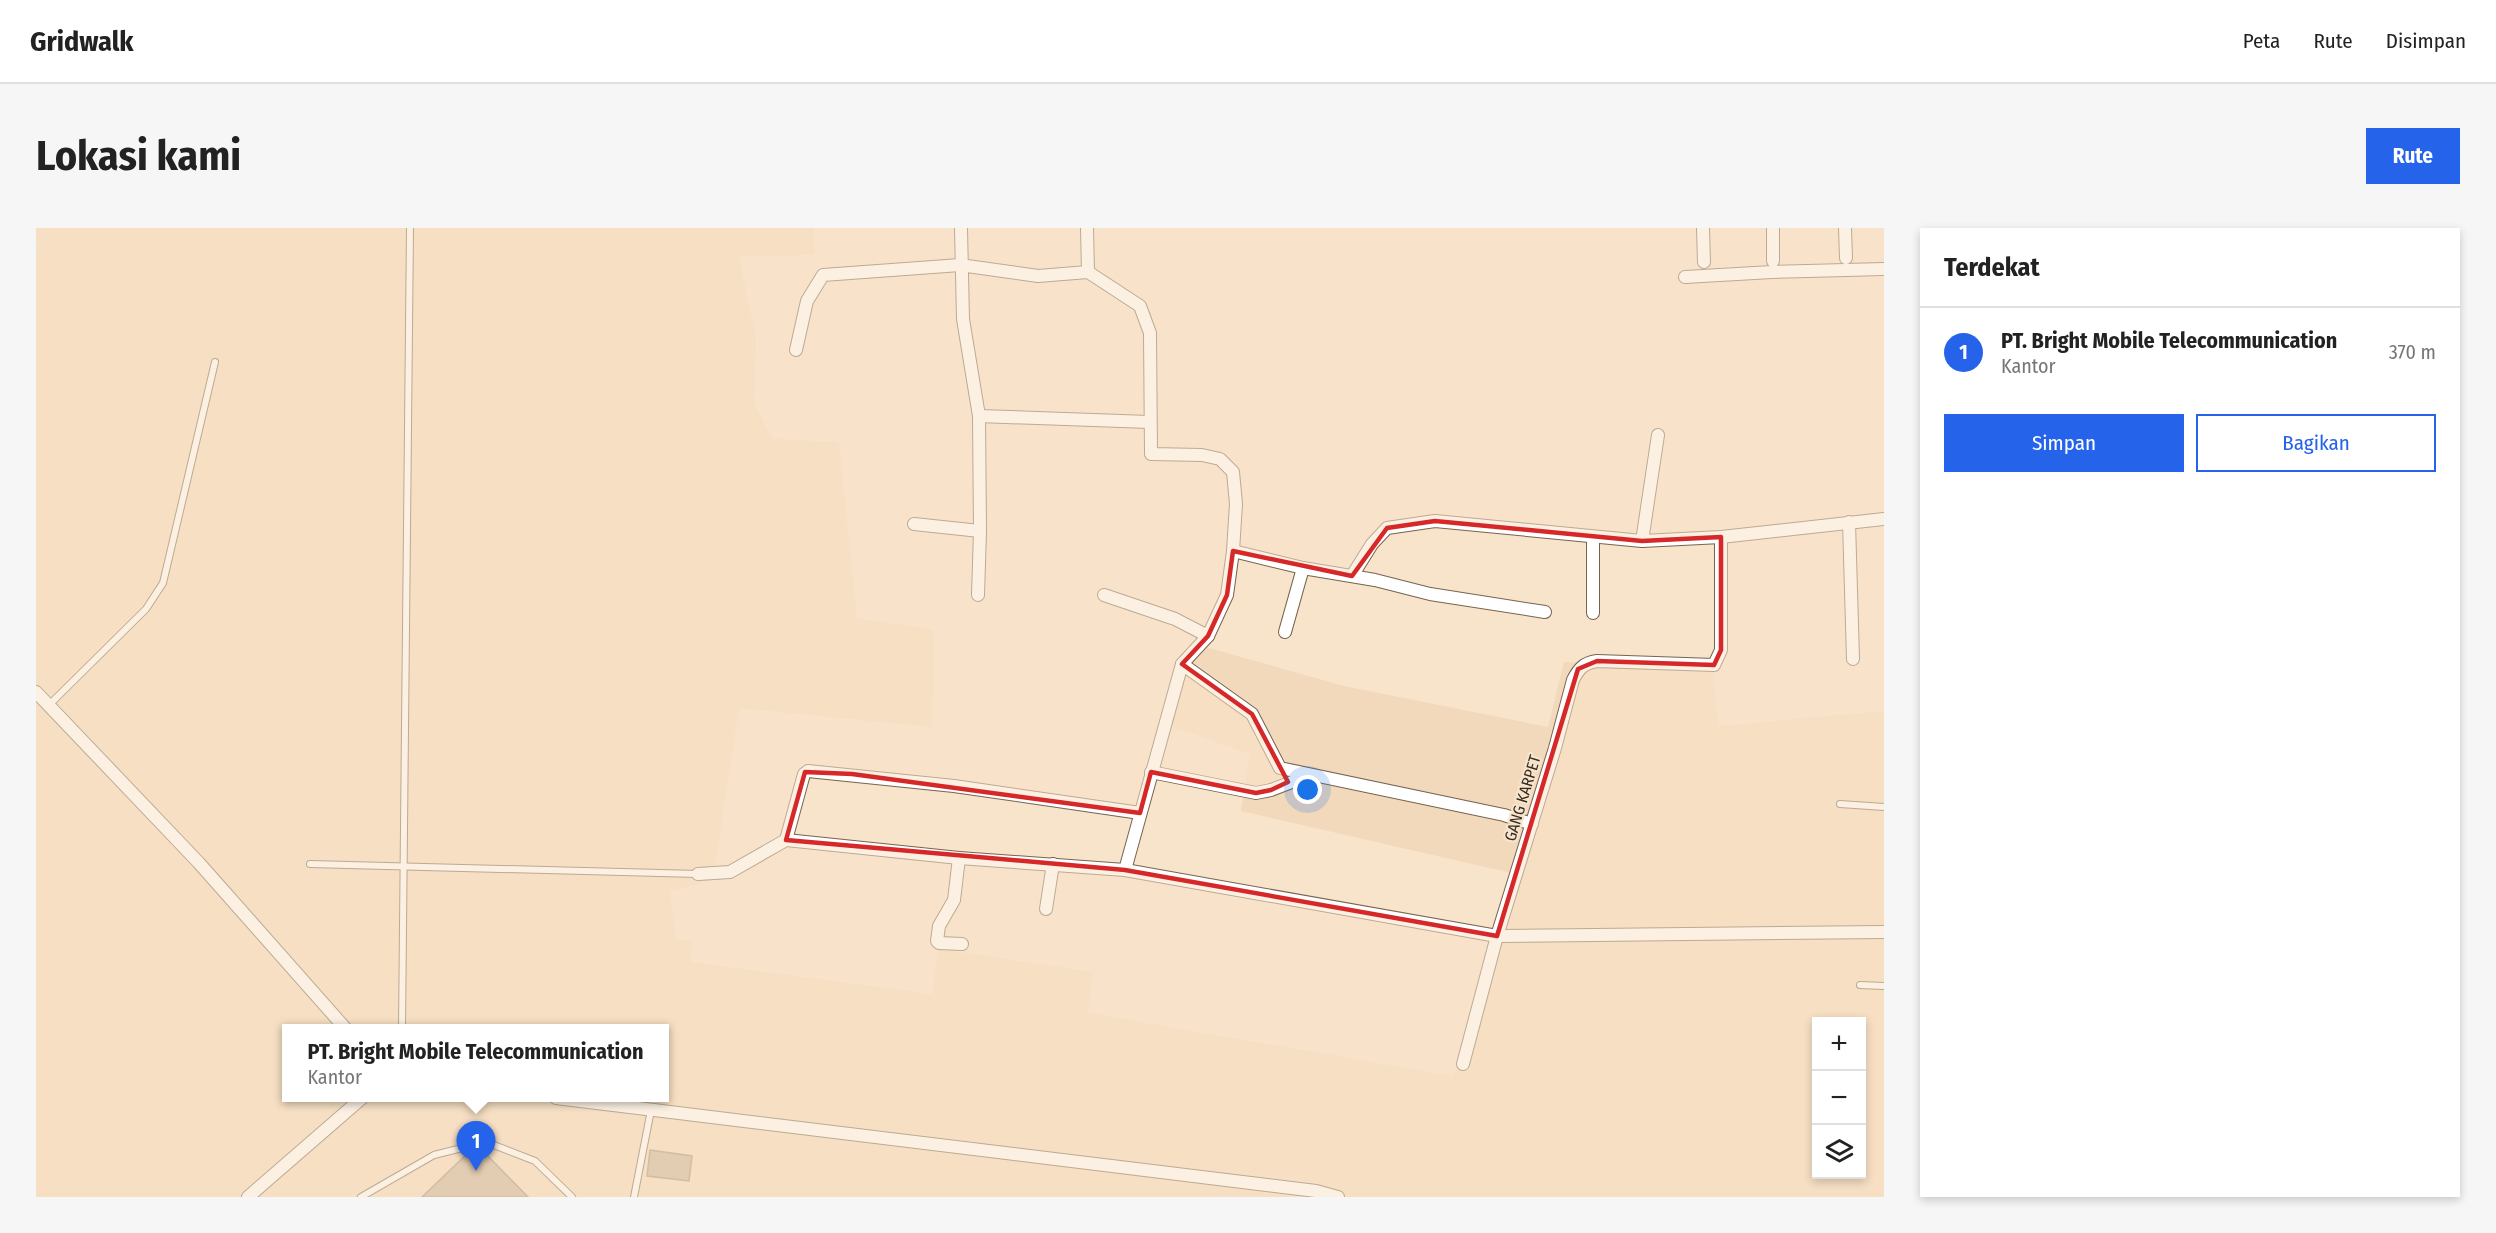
<!DOCTYPE html>
<html lang="id">
<meta charset="utf-8">
<style>
:root{--surface:#fff;--page:#f6f6f6;--text:#222;--muted:#767676;--line:#e0e0e0;--accent:#2563eb}
body{margin:0;font-family:"Fira Sans Condensed",sans-serif;background:var(--page);color:var(--text)}
.controls{position:absolute;right:18px;bottom:18px;display:grid;overflow:hidden;border-radius:0px;box-shadow:0 3px 9px #0003}
.controls button{width:54px;height:54px;display:grid;place-items:center;padding:0;border:0;border-bottom:2px solid var(--line);background:var(--surface);color:var(--text);font:30px sans-serif}
.you{position:absolute;left:1272px;top:562px;width:21px;height:21px;margin:-15px;border:4px solid #fff;border-radius:50%;background:#1a73e8;box-shadow:0 0 0 9px #1a73e833}
.badge{display:grid;place-items:center;width:39px;height:39px;border-radius:50%;background:var(--accent);color:#fff;font-size:20px;font-weight:700}
.pin{position:absolute;translate:-50% -50px;filter:drop-shadow(0 2px 3px #0008)}
.pin::after{content:'';position:absolute;top:32px;width:21px;height:18px;background:inherit;clip-path:polygon(0 0,100% 0,50% 100%)}
.popup{position:absolute;left:246px;top:796px;width:387px;height:78px;box-sizing:border-box;display:grid;place-content:center;border-radius:0px;background:var(--surface);filter:drop-shadow(0 2px 4px #0005);font-size:20px;white-space:nowrap;color:var(--muted)}
.popup b{font-size:22px;color:var(--text)}
.popup::after{content:'';position:absolute;left:50%;top:100%;margin-left:-12px;border:12px solid transparent;border-top-color:var(--surface)}
.list{margin:0;padding:0;list-style:none}
h2{display:flex;justify-content:space-between;align-items:center;height:78px;margin:0;padding:0 24px;font-size:26px}
h2 small{font-size:20px;font-weight:400;color:var(--muted)}
.list li{display:grid;grid-template-columns:39px 1fr auto;gap:18px;align-items:center;box-sizing:border-box;height:90px;padding:0 24px;border-top:2px solid var(--line)}
.list b{display:block;font-size:22px;white-space:nowrap}
.list p{margin:0;font-size:20px;white-space:nowrap;color:var(--muted)}
.list em{font-size:20px;font-style:normal;color:var(--muted)}
.actions{display:flex;gap:12px;padding:18px 24px}
.actions a{flex:1;padding:14px 0;border:2px solid var(--accent);border-radius:0px;text-align:center;font-size:21px;color:var(--accent)}
.actions .main{background:var(--accent);color:#fff}
.icon{flex:none;width:33px;height:33px;fill:none;stroke:currentColor;stroke-width:2;stroke-linecap:round;stroke-linejoin:round}
.map{position:relative;flex:none;width:1848px;height:969px;overflow:hidden;border-radius:0px}
header{display:flex;align-items:center;gap:36px;box-sizing:border-box;height:84px;padding:0 30px;background:var(--surface);border-bottom:2px solid var(--line)}
header strong{font-size:28px}
nav{display:flex;gap:33px;margin-inline-start:auto;font-size:21px}
.intro{display:flex;align-items:center;justify-content:space-between;box-sizing:border-box;height:144px;padding:0 36px}
h1{margin:0;font-size:42px}
.button{padding:15px 27px;border-radius:0px;background:var(--accent);color:#fff;font-size:21px;font-weight:700}
main{display:flex;gap:36px;padding:0 36px}
aside{flex:1;background:var(--surface);border-radius:0px;box-shadow:0 3px 9px #0003}
.map>svg:first-child{display:block}
.built{fill:#f3d9bb;fill-rule:evenodd}
.building{fill:#c7af94;stroke:#a28f79;stroke-width:1.5}
.lines{fill:none;stroke-linecap:round;stroke-linejoin:round}
.service-casing{stroke:#76644f;stroke-width:8}
.minor-casing{stroke:#76644f;stroke-width:14}
.service{stroke:#fff;stroke-width:6}
.minor{stroke:#fff;stroke-width:12}
.marked{fill:none;stroke:#d62828;stroke-width:4.5;stroke-linejoin:round}
.labels{text-anchor:middle;stroke-width:4.5;stroke-linejoin:round;paint-order:stroke}
.street-label{font-size:16px;fill:#342c23;stroke:#f8e3cb}
</style>
<header>
<strong>Gridwalk</strong>
<nav><a>Peta</a><a>Rute</a><a>Disimpan</a></nav>
</header>
<div class="intro"><h1>Lokasi kami</h1><a class="button">Rute</a></div>
<main>
<div class="map">
<svg width="1848" height="969" viewBox="0 0 1848 969">
<rect width="100%" height="100%" fill="#f8e3cb"/>
<path class="built" d="M0 0H778V27L703 28 720 111 718 176 737 211 803 214 821 390 898 402 896 499 703 480 677 652 634 663 640 712H656L655 734 896 766 902 721 1057 744 1052 785 1417 848 1426 831 1480 646 1205 583 1214 526 1132 497 1159 416 1308 458 1512 499 1528 434 1676 438 1682 498 1848 483V969H0V20L3 19 0 15ZM1780 794H1826V946H1780ZM251 800H629V870H251Z"/>
<g class="building">
<polygon points="445,921 492,969 386,969 433,924"/>
<polygon points="614,922 656,928 653,953 611,948"/>
</g>
<g class="lines">
<defs>
<g id="service">
<polyline points="13,477 110,381 127,355 179,134"/>
<polyline points="1804,576 1848,579"/>
<polyline points="274,636 662,646"/>
<polyline points="1824,757 1848,758"/>
<polyline points="366,800 374,0"/>
<polyline points="325,969 398,927 450,914 499,933 536,969"/>
<polyline points="598,969 615,882"/>
</g>
<g id="minor">
<polyline points="1051,0 1052,44"/>
<polyline points="1667,0 1668,34"/>
<polyline points="1737,0 1737,33"/>
<polyline points="1809,0 1810,30"/>
<polyline points="1649,49 1736,44 1848,41"/>
<polyline points="760,122 771,73 787,47 924,37 1002,48 1052,44 1104,78 1114,105 1115,226 1166,227 1184,231 1197,244 1200,276 1197,323 1191,367 1172,408 1146,436 1089,642"/>
<polyline points="943,188 1113,194"/>
<polyline points="1813,294 1817,431"/>
<polyline points="878,296 944,303 943,188 927,91 925,0"/>
<polyline points="1557,310 1557,385"/>
<polyline points="1606,313 1622,207"/>
<polyline points="1197,323 1267,340 1339,352 1394,366 1509,384"/>
<polyline points="1316,348 1336,316 1351,300 1399,293 1606,313 1685,309 1848,291"/>
<polyline points="942,367 944,303"/>
<polyline points="1068,367 1139,391 1172,408"/>
<polyline points="1249,404 1267,340"/>
<polyline points="1146,436 1216,486 1244,540 1468,587 1496,596"/>
<polyline points="0,464 163,635 309,800"/>
<polyline points="1115,544 1220,565 1235,562 1274,547"/>
<polyline points="750,612 768,546 772,543 918,558 1104,585"/>
<polyline points="923,630 918,672 903,698 901,713 903,715 926,716"/>
<polyline points="662,646 694,644 750,612 923,630 1089,642 1461,708 1848,704"/>
<polyline points="1010,681 1017,636"/>
<path d="M1427 836 1461 708 1519 520 1537 452C1543 440 1548 435 1561 433L1678 437 1685 422V309"/>
<polyline points="520,870 1280,963 1302,969"/>
<polyline points="212,969 326,870"/>
</g>
</defs>
<use href="#service" class="service-casing"/>
<use href="#minor" class="minor-casing"/>
<use href="#service" class="service"/>
<use href="#minor" class="minor"/>
</g>
<path d="M0 0H1848V969H0ZM1399 293 1606 313 1685 309V422L1678 437 1561 433 1542 441 1461 708 1089 642 750 612 769 544 816 546 1104 585 1115 544 1220 565 1235 562 1252 554 1216 486 1146 436 1172 408 1191 367 1197 323 1316 348 1351 300Z" fill="#f8e3cb" fill-opacity=".55" fill-rule="evenodd"/>
<path class="marked" d="M1399 293 1606 313 1685 309V422L1678 437 1561 433 1542 441 1461 708 1089 642 750 612 769 544 816 546 1104 585 1115 544 1220 565 1235 562 1252 554 1216 486 1146 436 1172 408 1191 367 1197 323 1316 348 1351 300Z"/>
<g class="labels">
<g class="street-label">
<text transform="translate(1486 570) rotate(-73)" y="6">GANG KARPET</text>
</g>
</g>
</svg>
<div class="controls">
<button>+</button>
<button>−</button>
<button><svg class="icon" aria-label="layers" viewBox="0 0 24 24"><path d="M12 4l9 5-9 5-9-5zM3 14l9 5 9-5"/></svg></button>
</div>
<div class="you"></div>
<div class="pin badge" style="left:440px;top:943px">1</div>
<div class="popup"><b>PT. Bright Mobile Telecommunication</b>Kantor</div>
</div>
<aside>
<h2>Terdekat<small></small></h2>
<ul class="list">
<li><span class="badge">1</span><div><b>PT. Bright Mobile Telecommunication</b><p>Kantor</p></div><em>370 m</em></li>
</ul>
<div class="actions"><a class="main">Simpan</a><a>Bagikan</a></div>
</aside>
</main>
